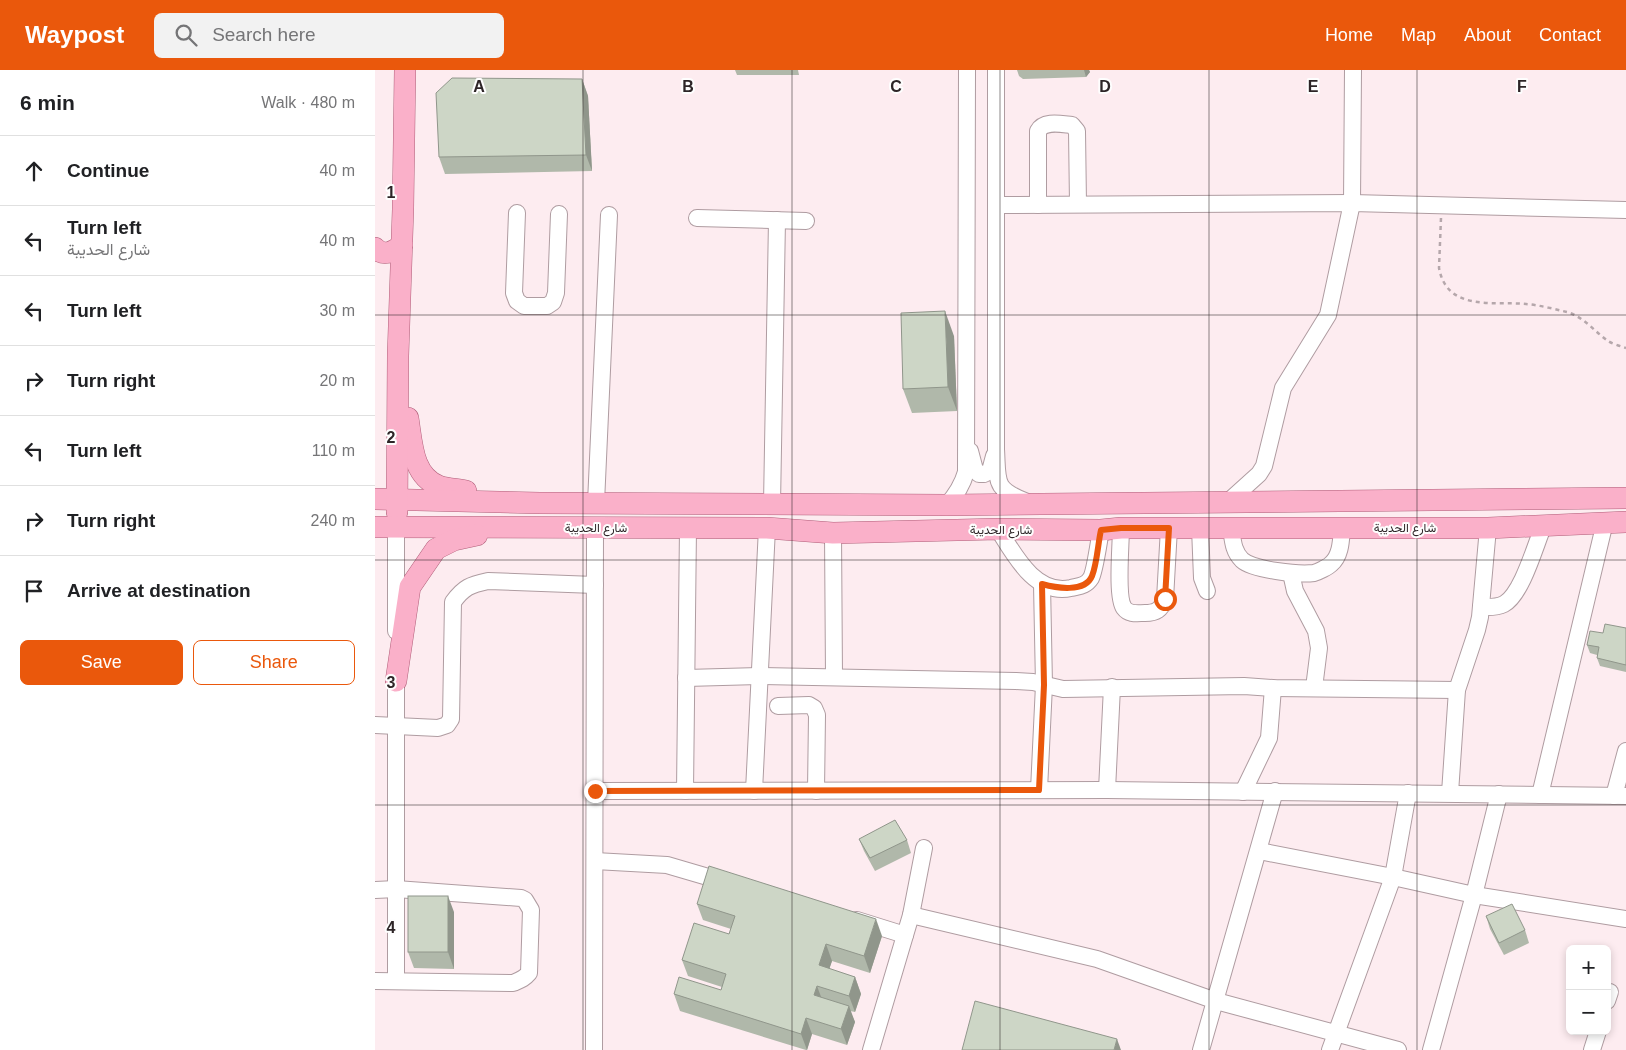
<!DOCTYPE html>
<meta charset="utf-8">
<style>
:root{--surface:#fff;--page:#f2f2f2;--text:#202124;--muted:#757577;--line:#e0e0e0;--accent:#ea580c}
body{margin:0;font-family:Helvetica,Vazirmatn,sans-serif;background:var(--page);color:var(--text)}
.controls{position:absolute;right:15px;bottom:15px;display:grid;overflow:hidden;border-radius:8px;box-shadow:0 2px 8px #0003}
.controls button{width:45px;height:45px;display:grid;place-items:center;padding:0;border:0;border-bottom:1px solid var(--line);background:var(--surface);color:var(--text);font:25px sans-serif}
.stop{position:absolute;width:15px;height:15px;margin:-11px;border:4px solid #ea580c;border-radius:50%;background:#fff}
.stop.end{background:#ea580c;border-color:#fff;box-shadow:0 1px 5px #0008}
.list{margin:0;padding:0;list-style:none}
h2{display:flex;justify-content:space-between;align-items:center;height:65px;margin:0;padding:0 20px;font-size:21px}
h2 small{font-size:16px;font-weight:400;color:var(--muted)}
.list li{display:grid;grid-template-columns:32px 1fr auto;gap:15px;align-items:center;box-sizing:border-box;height:70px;padding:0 20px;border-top:1px solid var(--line)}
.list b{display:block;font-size:19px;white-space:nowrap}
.list p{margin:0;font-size:16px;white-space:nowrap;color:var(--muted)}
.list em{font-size:16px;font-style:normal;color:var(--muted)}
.actions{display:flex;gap:10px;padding:15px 20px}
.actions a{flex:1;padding:11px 0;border:1px solid var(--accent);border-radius:8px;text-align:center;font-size:18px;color:var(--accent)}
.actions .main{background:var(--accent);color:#fff}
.icon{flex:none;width:28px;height:28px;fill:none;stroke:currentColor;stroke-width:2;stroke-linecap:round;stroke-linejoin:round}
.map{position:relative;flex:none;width:1251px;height:980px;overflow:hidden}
header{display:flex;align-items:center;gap:30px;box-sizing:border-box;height:70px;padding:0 25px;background:var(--accent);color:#fff}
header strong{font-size:24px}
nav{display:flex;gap:28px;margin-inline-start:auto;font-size:18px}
.search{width:350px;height:45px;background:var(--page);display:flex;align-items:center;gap:12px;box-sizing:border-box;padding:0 18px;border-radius:8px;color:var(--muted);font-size:19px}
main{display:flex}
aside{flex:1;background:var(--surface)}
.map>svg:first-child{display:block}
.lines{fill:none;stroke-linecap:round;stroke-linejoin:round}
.minor-casing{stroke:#af9ca1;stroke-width:18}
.major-casing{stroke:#b05e79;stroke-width:22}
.path{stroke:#b5a7ab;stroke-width:2.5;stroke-dasharray:4 4;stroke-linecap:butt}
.minor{stroke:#fff;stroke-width:16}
.major{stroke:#fab0c9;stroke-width:21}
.wall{fill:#b0b8aa}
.shaded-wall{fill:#90968b}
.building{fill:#cdd6c6;stroke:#90968b}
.route{stroke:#ea580c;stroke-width:6}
.grid{fill:none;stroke:#2d2527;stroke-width:1;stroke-opacity:0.55}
.labels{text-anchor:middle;stroke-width:4;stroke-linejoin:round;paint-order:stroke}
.street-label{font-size:12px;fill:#2d2527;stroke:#fefefe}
.grid-label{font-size:16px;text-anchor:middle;font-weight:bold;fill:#2d2527;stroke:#fefefe;stroke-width:4;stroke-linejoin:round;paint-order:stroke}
</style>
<header>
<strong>Waypost</strong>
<div class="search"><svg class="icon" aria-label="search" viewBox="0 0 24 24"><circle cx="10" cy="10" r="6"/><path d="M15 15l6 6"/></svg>Search here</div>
<nav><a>Home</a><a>Map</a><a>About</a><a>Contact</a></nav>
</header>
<main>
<aside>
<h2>6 min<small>Walk · 480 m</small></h2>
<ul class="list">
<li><svg class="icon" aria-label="ahead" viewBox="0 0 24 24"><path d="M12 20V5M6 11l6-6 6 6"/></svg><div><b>Continue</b></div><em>40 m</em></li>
<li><svg class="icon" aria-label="left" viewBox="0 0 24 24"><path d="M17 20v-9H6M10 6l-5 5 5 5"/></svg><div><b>Turn left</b><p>شارع الحديبة</p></div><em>40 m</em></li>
<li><svg class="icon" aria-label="left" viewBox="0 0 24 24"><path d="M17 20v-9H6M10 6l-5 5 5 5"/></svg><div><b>Turn left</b></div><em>30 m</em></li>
<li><svg class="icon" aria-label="right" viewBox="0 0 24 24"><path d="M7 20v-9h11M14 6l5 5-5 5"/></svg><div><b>Turn right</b></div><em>20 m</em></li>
<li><svg class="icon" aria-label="left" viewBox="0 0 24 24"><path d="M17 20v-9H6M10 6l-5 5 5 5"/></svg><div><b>Turn left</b></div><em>110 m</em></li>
<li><svg class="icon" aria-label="right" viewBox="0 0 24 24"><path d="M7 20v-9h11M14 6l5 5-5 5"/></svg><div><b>Turn right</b></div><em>240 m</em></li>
<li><svg class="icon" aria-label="arrive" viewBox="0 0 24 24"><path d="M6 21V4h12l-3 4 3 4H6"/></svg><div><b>Arrive at destination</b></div></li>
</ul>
<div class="actions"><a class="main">Save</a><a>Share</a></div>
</aside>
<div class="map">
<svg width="1251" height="980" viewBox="0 0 1251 980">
<rect width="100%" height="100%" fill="#fdecf0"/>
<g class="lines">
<defs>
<g id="minor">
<path d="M621 0V379C623 412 618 419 652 432"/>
<polyline points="621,135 977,133 1251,140"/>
<path d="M663 135V61C669 50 686 54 697 55L702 61 703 134"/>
<polyline points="142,143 139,223 142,231 149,236 172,236 178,232 181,223 184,144"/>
<polyline points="322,148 431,151"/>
<polyline points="595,381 600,400 604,404 609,404 615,401 619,386"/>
<polyline points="853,432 884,404 889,396 908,318 953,245 977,133 978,0"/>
<polyline points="221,433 234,145"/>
<polyline points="397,434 402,150"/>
<path d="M572 435C581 425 587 416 591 402L592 0"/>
<path d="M746 458C746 474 741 527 749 538 754 545 763 543 770 543 781 543 786 540 790 529L794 458"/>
<polyline points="825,458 827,508 832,521"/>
<path d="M856 458C858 471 858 481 867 490 878 500 924 505 939 503 943 502 953 497 956 494 966 486 966 470 967 458"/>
<path d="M623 459C639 484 660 526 696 518 704 516 711 516 716 508 720 501 724 470 726 460"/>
<polyline points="458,463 459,607"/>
<polyline points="916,503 920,521 941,561 944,578 939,618"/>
<path d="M1106 537C1114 537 1121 538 1129 534 1147 524 1160 476 1168 457"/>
<polyline points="21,561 21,457"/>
<polyline points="311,608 384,606 641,611 658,612 688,619 869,616 898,618 1082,620"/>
<polyline points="403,636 434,635 439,638 442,645 441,721"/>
<path d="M0 655 63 658 72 655 76 649 78 532C89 517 95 515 113 511L220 515"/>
<polyline points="664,720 669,615 667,514"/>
<polyline points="732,720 737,617"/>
<polyline points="220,721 732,720 1251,726"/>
<polyline points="310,721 313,458"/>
<polyline points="379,721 392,458"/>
<polyline points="868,722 894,668 898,618"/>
<polyline points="1075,723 1082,620 1102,560 1105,547 1113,458"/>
<polyline points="1165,725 1230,452"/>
<polyline points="1239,726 1251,681"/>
<polyline points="884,781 1018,807 1099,825 1251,849"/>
<polyline points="220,791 292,795 350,812"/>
<path d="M0 820 21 819 146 828 150 830 156 840 154 903C149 909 145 910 138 913L0 911"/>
<polyline points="536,845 722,889 841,931 1023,980"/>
<polyline points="482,850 530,865"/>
<polyline points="21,911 21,600"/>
<polyline points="1232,931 1235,922"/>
<polyline points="219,980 220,458"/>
<polyline points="496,980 536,845 549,778"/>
<polyline points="826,980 900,721"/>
<polyline points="955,980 1018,807 1033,723"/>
<polyline points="1056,980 1099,825 1124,724"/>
<polyline points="1217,980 1223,961"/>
</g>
<g id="major">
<path d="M0 178C9 187 18 182 27 175"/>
<path d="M33 348C37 372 37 406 64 416 72 419 82 419 91 421"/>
<polyline points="0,429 165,433 572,435 1251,428"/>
<polyline points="22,442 23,286 28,139 30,0"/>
<polyline points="0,457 392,458 458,463 623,459 726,460 746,458 1113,458 1251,452"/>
<polyline points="21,611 35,517 61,479 79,470 102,465"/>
</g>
</defs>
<use href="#minor" class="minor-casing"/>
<use href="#major" class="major-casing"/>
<path class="path" d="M1066 148 1064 198C1072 242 1119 231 1151 234 1164 235 1179 239 1192 242 1209 247 1220 262 1233 271 1238 274 1245 276 1251 278"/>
<use href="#minor" class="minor"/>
<use href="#major" class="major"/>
</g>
<g class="wall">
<polygon points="360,0 423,0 424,5 362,5"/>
<polygon points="642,0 714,0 715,2 711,7 648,9 644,6"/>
<polygon points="207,9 213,26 217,101 70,104 64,87"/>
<polygon points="579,266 582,341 537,343 528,319"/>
<polygon points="1251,558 1251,602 1225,596 1222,588 1222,585 1215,583 1212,575 1228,563"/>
<polygon points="484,769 532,770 536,783 500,801 489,781"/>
<polygon points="322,834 507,866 495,903 457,891 454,899 480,907 486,924 480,942 475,941 480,952 472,975 437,964 432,980 431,980 305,941 299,924 346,920 347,917 313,906 307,890 354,864 356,859 328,850"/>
<polygon points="79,842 79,899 39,898 33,882"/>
<polygon points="1111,846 1150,860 1154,873 1129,885 1115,859"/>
</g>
<g class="shaded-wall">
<polygon points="709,0 714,0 715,2 711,7"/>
<polygon points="207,9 213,26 217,101 211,85"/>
<polygon points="570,241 579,266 582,341 573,317"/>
<polygon points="73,826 79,842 79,899 73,882"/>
<polygon points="501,849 507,866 495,903 489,886"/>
<polygon points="451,874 457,891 450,912 444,895"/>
<polygon points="480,907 486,924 480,942 474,926"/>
<polygon points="442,916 448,932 439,925"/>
<polygon points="474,936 480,952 472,975 466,959"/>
<polygon points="431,948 437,964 432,980 426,964"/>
<polygon points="742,969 746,980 739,980"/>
</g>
<g class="building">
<polygon points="77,8 207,9 211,85 64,87 61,23"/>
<polygon points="570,241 573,317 528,319 526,243"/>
<polygon points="1230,554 1251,558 1251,595 1222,588 1224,577 1212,575 1215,561 1228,563"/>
<polygon points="520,750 532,770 495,788 484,769"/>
<polygon points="334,796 501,849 489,886 451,874 444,895 480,907 474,926 442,916 439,925 474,936 466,959 431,948 426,964 299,924 304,907 346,920 351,904 307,890 319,853 354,864 360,846 322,834"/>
<rect x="33" y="826" width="40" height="56"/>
<polygon points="1137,834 1150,860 1124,873 1111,846"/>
<polygon points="600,931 742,969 739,980 587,980"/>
</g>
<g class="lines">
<path class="route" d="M220 721 664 720 669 615 667 514C681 518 710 523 717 506 722 494 723 473 726 460L746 458H794L790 529"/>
</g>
<path class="grid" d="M208 0V980M417 0V980M625 0V980M834 0V980M1042 0V980M0 245H1251M0 490H1251M0 735H1251"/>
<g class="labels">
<g class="street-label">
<text x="221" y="462">شارع الحديبة</text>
<text x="1030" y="462">شارع الحديبة</text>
<text x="626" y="464">شارع الحديبة</text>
</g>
</g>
<g class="grid-label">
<text x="104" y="22">A</text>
<text x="313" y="22">B</text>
<text x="521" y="22">C</text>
<text x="730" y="22">D</text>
<text x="938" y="22">E</text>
<text x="1147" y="22">F</text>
<text x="16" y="128">1</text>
<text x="16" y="373">2</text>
<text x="16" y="618">3</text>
<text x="16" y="863">4</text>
</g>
</svg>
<div class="controls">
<button>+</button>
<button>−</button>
</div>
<div class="stop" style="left:790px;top:529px"></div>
<div class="stop end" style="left:220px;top:721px"></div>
</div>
</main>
